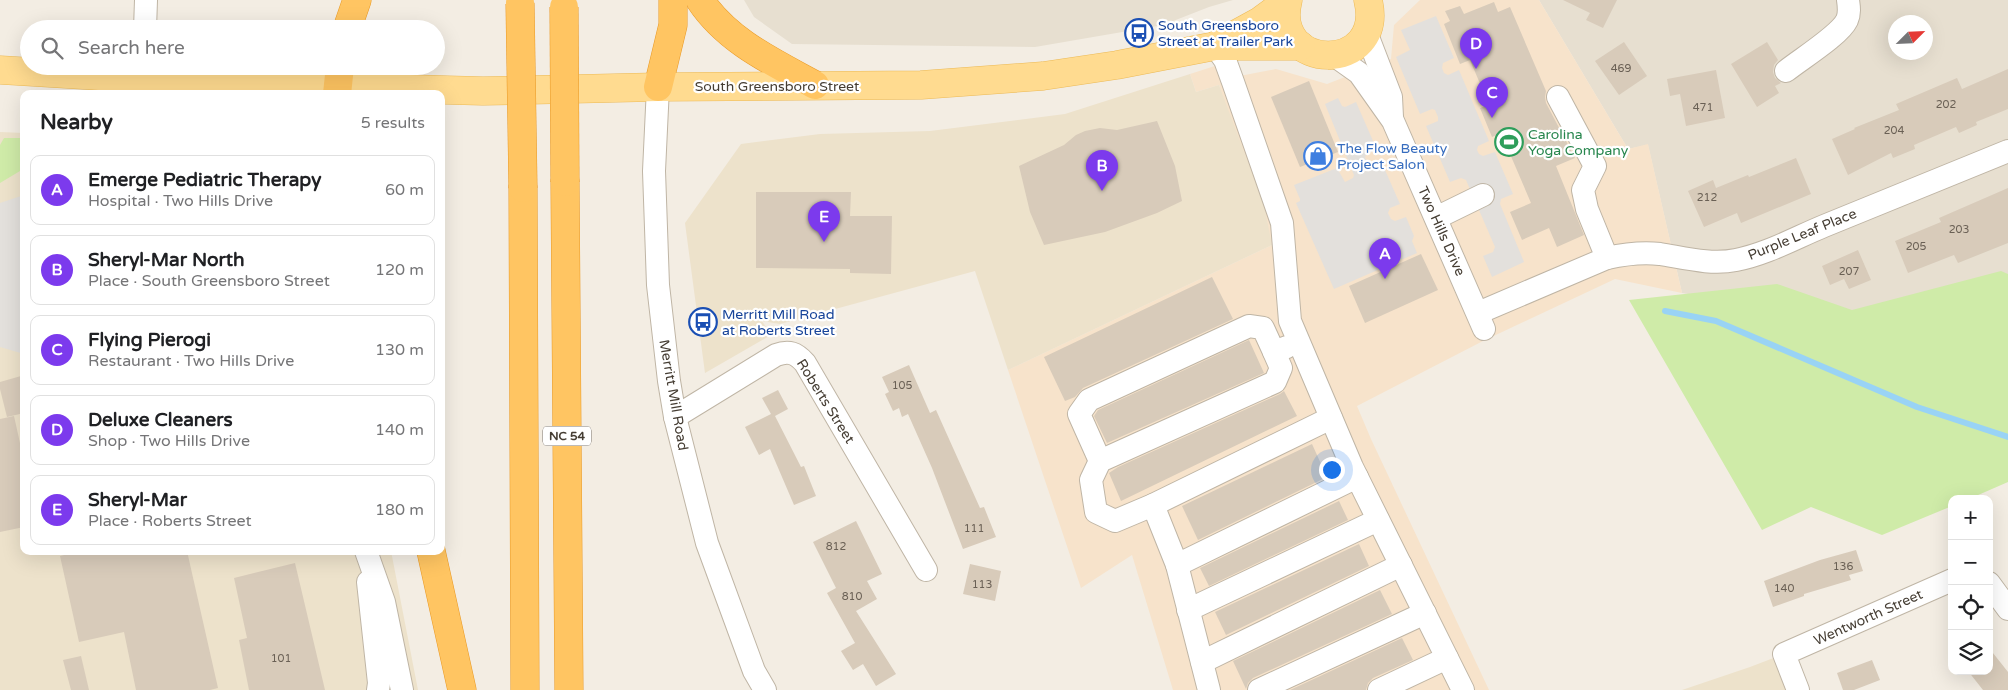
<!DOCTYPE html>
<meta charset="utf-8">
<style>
:root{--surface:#fff;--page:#f6f6f6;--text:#202124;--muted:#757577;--line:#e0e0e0;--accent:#7c3aed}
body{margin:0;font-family:"Varela Round",sans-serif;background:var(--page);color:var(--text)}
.controls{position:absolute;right:15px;bottom:15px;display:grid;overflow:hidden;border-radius:10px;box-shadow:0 5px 20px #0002}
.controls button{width:45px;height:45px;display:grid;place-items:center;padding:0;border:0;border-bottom:1px solid var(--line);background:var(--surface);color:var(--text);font:25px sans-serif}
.compass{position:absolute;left:1888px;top:15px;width:45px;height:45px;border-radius:50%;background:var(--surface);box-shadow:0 5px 20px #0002;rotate:66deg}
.you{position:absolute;left:1331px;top:469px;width:18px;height:18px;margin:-12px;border:4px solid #fff;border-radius:50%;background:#1a73e8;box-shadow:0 0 0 8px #1a73e833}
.badge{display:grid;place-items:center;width:32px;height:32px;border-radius:50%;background:var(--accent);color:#fff;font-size:16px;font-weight:700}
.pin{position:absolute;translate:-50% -41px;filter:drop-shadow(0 1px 2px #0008)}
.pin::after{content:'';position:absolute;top:26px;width:18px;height:15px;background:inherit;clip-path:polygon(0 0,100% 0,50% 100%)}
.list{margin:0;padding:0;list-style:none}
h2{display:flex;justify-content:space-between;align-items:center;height:65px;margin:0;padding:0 20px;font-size:21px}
h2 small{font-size:16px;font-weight:400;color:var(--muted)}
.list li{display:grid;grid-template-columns:32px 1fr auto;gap:15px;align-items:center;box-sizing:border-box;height:70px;margin:0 10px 10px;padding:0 10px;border:1px solid var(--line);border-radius:10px}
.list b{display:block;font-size:19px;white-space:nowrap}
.list p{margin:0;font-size:16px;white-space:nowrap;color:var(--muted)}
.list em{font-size:16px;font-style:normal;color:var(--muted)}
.icon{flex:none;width:28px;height:28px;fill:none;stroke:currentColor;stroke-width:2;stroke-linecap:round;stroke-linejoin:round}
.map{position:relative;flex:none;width:2008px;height:690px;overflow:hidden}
.search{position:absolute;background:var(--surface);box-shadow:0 5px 20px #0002;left:20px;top:20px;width:425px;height:55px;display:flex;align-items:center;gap:12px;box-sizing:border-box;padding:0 18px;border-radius:28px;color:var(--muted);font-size:19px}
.panel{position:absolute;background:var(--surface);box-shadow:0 5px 20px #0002;left:20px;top:90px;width:425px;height:465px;border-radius:10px}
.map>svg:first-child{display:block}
.residential{fill:#e7dfd0;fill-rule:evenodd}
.commercial{fill:#f7e3cb}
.education{fill:#ede2cb}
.green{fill:#cfeba8}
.parking{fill:#e3e0dc}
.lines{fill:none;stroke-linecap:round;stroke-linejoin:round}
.stream{stroke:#99d3f5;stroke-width:6}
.building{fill:#d8cbba}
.minor-casing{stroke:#bfb5a5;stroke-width:24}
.major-casing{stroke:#ecba57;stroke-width:29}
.highway-casing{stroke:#e99a27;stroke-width:29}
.minor{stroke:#fff;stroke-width:22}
.major{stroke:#ffdb90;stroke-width:28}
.highway{stroke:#ffc562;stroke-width:28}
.highway-bridge-casing{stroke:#e99a27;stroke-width:29;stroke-linecap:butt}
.highway-bridge{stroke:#ffc562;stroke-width:28}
.labels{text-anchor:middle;stroke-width:4.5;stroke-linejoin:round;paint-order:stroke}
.number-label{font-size:11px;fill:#6a6055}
.shield{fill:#fff;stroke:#7d7770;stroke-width:1}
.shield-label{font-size:12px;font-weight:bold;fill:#453d33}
.transit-label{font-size:14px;fill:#164399;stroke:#fff;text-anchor:start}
.street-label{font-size:14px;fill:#453d33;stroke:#fff}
.leisure-label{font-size:14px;fill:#27864d;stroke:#fff;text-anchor:start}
.shop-label{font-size:14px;fill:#366cbe;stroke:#fff;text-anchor:start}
</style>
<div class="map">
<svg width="2008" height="690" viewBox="0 0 2008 690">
<rect width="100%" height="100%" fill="#f3ede3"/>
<g class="residential">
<polygon points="744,0 1233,0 1209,7 1163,25 1035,47 792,44 754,17"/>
<path d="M1539 0H2008V354L1923 333 1682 293 1648 145 1628 149ZM1896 22H1926V52H1896Z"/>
</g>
<polygon class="commercial" points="1420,0 1539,0 1628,149 1648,144 1682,293 1615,279 1483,341 1357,406 1371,439 1489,690 1173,690 1132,555 1081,588 1008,370 1272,245 1219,85 1196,92 1190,74 1218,65 1224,79 1276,69 1327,84 1391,59 1394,25"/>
<g class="education">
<polygon points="1190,74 1196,92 1219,85 1264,205 1272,245 1008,370 975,271 791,321 780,324 762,321 771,335 705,373 685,223 741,144 820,134 930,131 1065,114"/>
<polygon points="0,132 24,133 24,551 391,551 418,690 0,690"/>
<polygon points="1784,654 1798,690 1682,690 1750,667"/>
</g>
<g class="green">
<polygon points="4,138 24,138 20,171 0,183 0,145"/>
<polygon points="2001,271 2008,274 2008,482 1969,499 1952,499 1952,506 1882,535 1811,507 1762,530 1629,300 1777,284 1852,310"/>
</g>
<g class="parking">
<polygon points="1436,16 1454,58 1443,63 1442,68 1444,73 1448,75 1459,70 1489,141 1478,146 1477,150 1479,154 1483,156 1495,152 1513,194 1501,199 1500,204 1524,262 1492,277 1483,256 1493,252 1495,247 1466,180 1461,178 1450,182 1426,126 1438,121 1438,117 1435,110 1432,109 1420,114 1396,57 1410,50 1401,30"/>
<polygon points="1338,98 1342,106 1345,107 1356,102 1377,150 1366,154 1365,158 1371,165 1381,161 1400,204 1390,208 1388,213 1391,219 1395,221 1406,217 1414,236 1412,241 1417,253 1334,289 1296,203 1300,201 1300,199 1294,185 1337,168 1345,182 1353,178 1354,175 1325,104"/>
<polygon points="24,195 24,354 0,347 0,203"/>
</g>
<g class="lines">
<polyline class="stream" points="1665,311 1716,321 1917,407 2008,437"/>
</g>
<g class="building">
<polygon points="1563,0 1617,0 1603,28 1586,20 1590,13"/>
<polygon points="1494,2 1498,12 1510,7 1546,91 1545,97 1546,103 1575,158 1556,166 1584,235 1557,247 1549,228 1522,240 1510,212 1531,203 1501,133 1492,137 1480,108 1489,105 1470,60 1460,64 1444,24 1450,21 1445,11 1460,6 1464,14"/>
<polygon points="1624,42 1647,76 1619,95 1595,61"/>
<polygon points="1767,42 1778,60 1774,65 1773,72 1775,78 1781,83 1775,86 1779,93 1757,107 1731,64"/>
<polygon points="2008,69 2008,109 1976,122 1977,125 1959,133 1956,127 1914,145 1915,149 1893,158 1891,153 1848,175 1832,139 1855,129 1854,128 1899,110 1896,104 1957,78 1962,89"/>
<polygon points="1716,70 1725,118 1686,126 1680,94 1670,96 1667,79"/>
<polygon points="1309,81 1338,152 1300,167 1271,97"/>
<polygon points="1157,121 1175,166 1182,201 1157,213 1105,232 1044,245 1030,212 1019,166 1064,145 1076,135 1085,131 1100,128 1117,130"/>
<polygon points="1796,158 1811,194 1741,223 1737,213 1704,227 1688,191 1713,180 1716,188 1748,175 1749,177"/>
<polygon points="2008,188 2008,243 1958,263 1954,255 1908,273 1895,241 1941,222 1939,218"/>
<polygon points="756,192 851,192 850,216 892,216 891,274 850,273 850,269 756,268"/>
<polygon points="1858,250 1871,280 1849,289 1844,279 1830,285 1822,266"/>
<polygon points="1421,254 1438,290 1365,323 1349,286"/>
<polygon points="1212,277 1233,319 1083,388 1075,397 1065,401 1044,357"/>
<polygon points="1249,340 1264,373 1107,443 1094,416 1098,410"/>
<polygon points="909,365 930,413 936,410 980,508 984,507 996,537 963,549 932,468 908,414 902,417 899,408 893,411 885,394 889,392 882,377"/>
<polygon points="21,376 24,389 24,413 7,417 0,389 0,382"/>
<polygon points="778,390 788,409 775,416 801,467 804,466 816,496 794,505 770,449 759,455 745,427 771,414 762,398"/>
<polygon points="1284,391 1297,416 1121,501 1109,473 1118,467 1280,394"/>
<polygon points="14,416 24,461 24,527 0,532 0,419"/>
<polygon points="1312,444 1327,477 1198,540 1182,506"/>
<polygon points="1339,501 1348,520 1209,586 1200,568"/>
<polygon points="856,521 882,574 867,581 877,599 856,611 896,674 876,686 863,664 853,670 841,651 855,643 827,593 836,588 813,542"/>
<polygon points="1359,544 1369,566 1226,635 1215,612"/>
<polygon points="1856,550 1863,571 1849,575 1851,580 1804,594 1804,596 1773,607 1764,581 1820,560"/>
<polygon points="81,551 187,551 218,688 210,690 136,690 124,632 79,642 60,556"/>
<polygon points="295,563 325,690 249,690 239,640 247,638 234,578"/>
<polygon points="970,564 1001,571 995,601 963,594"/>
<polygon points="1380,590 1392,614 1253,678 1248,683 1246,689 1233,661"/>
<polygon points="1402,638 1413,660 1373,678 1368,683 1366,690 1290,690"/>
<polygon points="1989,648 2008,672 2008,690 1983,690 1968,671 1989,671"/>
<polygon points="81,656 89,690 71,690 63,660"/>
<polygon points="1872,660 1880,680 1854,690 1843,690 1837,673"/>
</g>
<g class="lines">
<defs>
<g id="minor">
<polyline points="145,29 146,0"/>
<polyline points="1366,32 1391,97 1392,117"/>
<polyline points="1215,46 1225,60 1233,82 1282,223 1290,321 1352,467 1463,690"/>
<polyline points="1335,56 1359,73 1393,121 1484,329"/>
<path d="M1786 71C1801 59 1840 35 1847 20 1850 13 1849 7 1848 0"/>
<polyline points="658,87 654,171 658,285 669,381 675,417 707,543 754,671 765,690"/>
<polyline points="1558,97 1595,166 1583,190 1587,209 1607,258"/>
<polyline points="1436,218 1483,195"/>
<path d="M1478 313 1607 258C1625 254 1643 252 1660 254 1685 258 1711 265 1736 260 1767 254 1795 238 1824 226 1886 201 1947 176 2008 151"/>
<path d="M675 417 776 355C789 350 796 353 805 363L926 570"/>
<polyline points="1331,418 1153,505 1177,565 1357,477"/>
<polyline points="1100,461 1079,414 1089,400 1249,326 1263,328 1274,352 1287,347"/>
<polyline points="1153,505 1115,521 1096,512 1091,480 1100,461 1275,382 1281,368 1274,352"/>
<polyline points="366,551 384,602 402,690"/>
<polyline points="1177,565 1209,690"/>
<polyline points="368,582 379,683 378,690"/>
<polyline points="1989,583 2008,609"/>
<polyline points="1188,610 1378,520"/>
<polyline points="1202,662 1401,565"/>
<polyline points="1259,690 1425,613"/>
<polyline points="1379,690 1447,658"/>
<polyline points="1798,690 1784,654 1952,580"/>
</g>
<g id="major">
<path d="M1288 0C1270 73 1386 74 1368 0"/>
<polyline points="1218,44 1260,21 1287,1"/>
<polyline points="0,70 231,84 483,91 658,87 921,85 1043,76 1117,65 1215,46 1301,46"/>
</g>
<g id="highway">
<path d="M700 0C727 41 773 62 815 85"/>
<polyline points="347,29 357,0"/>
<polyline points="658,87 673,25 673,0"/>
<polyline points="337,94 340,66"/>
<polyline points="565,182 569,690"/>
<polyline points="523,188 525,690"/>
<polyline points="431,551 462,690"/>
</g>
</defs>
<use href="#minor" class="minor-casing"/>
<use href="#major" class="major-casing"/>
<use href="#highway" class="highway-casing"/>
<use href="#minor" class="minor"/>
<use href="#major" class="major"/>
<use href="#highway" class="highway"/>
<defs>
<g id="highway-bridge">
<polyline points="520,3 523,188"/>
<polyline points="564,7 565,182"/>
</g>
</defs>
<use href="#highway-bridge" class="highway-bridge-casing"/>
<use href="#highway-bridge" class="highway-bridge"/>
</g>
<defs>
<symbol id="bus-ring" viewBox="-11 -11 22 22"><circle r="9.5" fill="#fff" stroke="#1a4fb4" stroke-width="1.5"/><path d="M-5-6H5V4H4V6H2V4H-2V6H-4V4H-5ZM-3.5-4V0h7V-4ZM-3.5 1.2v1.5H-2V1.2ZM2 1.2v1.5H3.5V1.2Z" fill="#1a4fb4"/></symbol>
<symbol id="stadium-ring" viewBox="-11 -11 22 22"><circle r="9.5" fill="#fff" stroke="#2e9e5b" stroke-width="1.5"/><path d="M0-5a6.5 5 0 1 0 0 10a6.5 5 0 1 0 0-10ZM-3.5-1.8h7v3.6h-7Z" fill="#2e9e5b"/></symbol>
<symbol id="shop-ring" viewBox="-11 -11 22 22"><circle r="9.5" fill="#fff" stroke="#3f7fe0" stroke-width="1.5"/><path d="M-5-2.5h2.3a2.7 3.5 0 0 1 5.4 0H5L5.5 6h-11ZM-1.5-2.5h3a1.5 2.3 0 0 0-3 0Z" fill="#3f7fe0"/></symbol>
</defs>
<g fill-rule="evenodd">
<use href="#bus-ring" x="1123" y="17" width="32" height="32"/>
<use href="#stadium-ring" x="1493" y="126" width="32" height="32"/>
<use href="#shop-ring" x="1302" y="140" width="32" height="32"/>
<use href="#bus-ring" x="687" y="306" width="32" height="32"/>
</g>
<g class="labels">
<g class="number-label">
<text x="1621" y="72">469</text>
<text x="1946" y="108">202</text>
<text x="1703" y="111">471</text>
<text x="1894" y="134">204</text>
<text x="1707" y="201">212</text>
<text x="1959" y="233">203</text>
<text x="1916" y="250">205</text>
<text x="1849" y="275">207</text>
<text x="902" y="389">105</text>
<text x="974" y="532">111</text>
<text x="836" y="550">812</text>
<text x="1843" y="570">136</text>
<text x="982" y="588">113</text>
<text x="1784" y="592">140</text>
<text x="852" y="600">810</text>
<text x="281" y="662">101</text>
</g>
<rect class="shield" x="543" y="426.5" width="48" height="19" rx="4"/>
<g class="shield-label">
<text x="567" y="440">NC 54</text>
</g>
<g class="transit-label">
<text x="1158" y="30">South Greensboro<tspan x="1158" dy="16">Street at Trailer Park</tspan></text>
<text x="722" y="319">Merritt Mill Road<tspan x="722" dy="16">at Roberts Street</tspan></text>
</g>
<g class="street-label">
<text x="777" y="91">South Greensboro Street</text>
<text transform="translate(1442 231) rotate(66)" y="5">Two Hills Drive</text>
<text transform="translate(1802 234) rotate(-22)" y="5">Purple Leaf Place</text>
<text transform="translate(674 395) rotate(80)" y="5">Merritt Mill Road</text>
<text transform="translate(826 401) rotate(58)" y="5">Roberts Street</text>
<text transform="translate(1868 617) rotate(-24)" y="5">Wentworth Street</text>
</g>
<g class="leisure-label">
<text x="1528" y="139">Carolina<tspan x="1528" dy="16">Yoga Company</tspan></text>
</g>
<g class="shop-label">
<text x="1337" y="153">The Flow Beauty<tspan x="1337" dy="16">Project Salon</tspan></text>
</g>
</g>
</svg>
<div class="controls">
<button>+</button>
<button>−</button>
<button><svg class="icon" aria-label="locate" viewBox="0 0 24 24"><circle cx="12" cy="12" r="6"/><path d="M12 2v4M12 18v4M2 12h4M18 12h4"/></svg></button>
<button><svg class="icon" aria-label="layers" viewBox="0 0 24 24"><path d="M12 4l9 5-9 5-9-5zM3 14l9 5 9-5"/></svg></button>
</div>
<svg class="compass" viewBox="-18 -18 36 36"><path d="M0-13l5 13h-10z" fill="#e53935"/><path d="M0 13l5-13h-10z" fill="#757577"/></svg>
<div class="you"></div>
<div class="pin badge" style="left:1385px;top:279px">A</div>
<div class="pin badge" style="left:1102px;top:191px">B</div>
<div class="pin badge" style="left:1492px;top:118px">C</div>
<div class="pin badge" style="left:1476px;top:69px">D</div>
<div class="pin badge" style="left:824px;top:242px">E</div>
<div class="search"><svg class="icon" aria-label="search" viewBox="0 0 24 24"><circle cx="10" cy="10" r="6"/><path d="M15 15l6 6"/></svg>Search here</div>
<section class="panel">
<h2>Nearby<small>5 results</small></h2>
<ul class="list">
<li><span class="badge">A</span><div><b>Emerge Pediatric Therapy</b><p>Hospital · Two Hills Drive</p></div><em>60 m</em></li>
<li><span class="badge">B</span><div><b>Sheryl-Mar North</b><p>Place · South Greensboro Street</p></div><em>120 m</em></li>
<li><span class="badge">C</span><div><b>Flying Pierogi</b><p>Restaurant · Two Hills Drive</p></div><em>130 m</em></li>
<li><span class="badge">D</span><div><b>Deluxe Cleaners</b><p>Shop · Two Hills Drive</p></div><em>140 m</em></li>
<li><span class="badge">E</span><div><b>Sheryl-Mar</b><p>Place · Roberts Street</p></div><em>180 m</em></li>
</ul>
</section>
</div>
